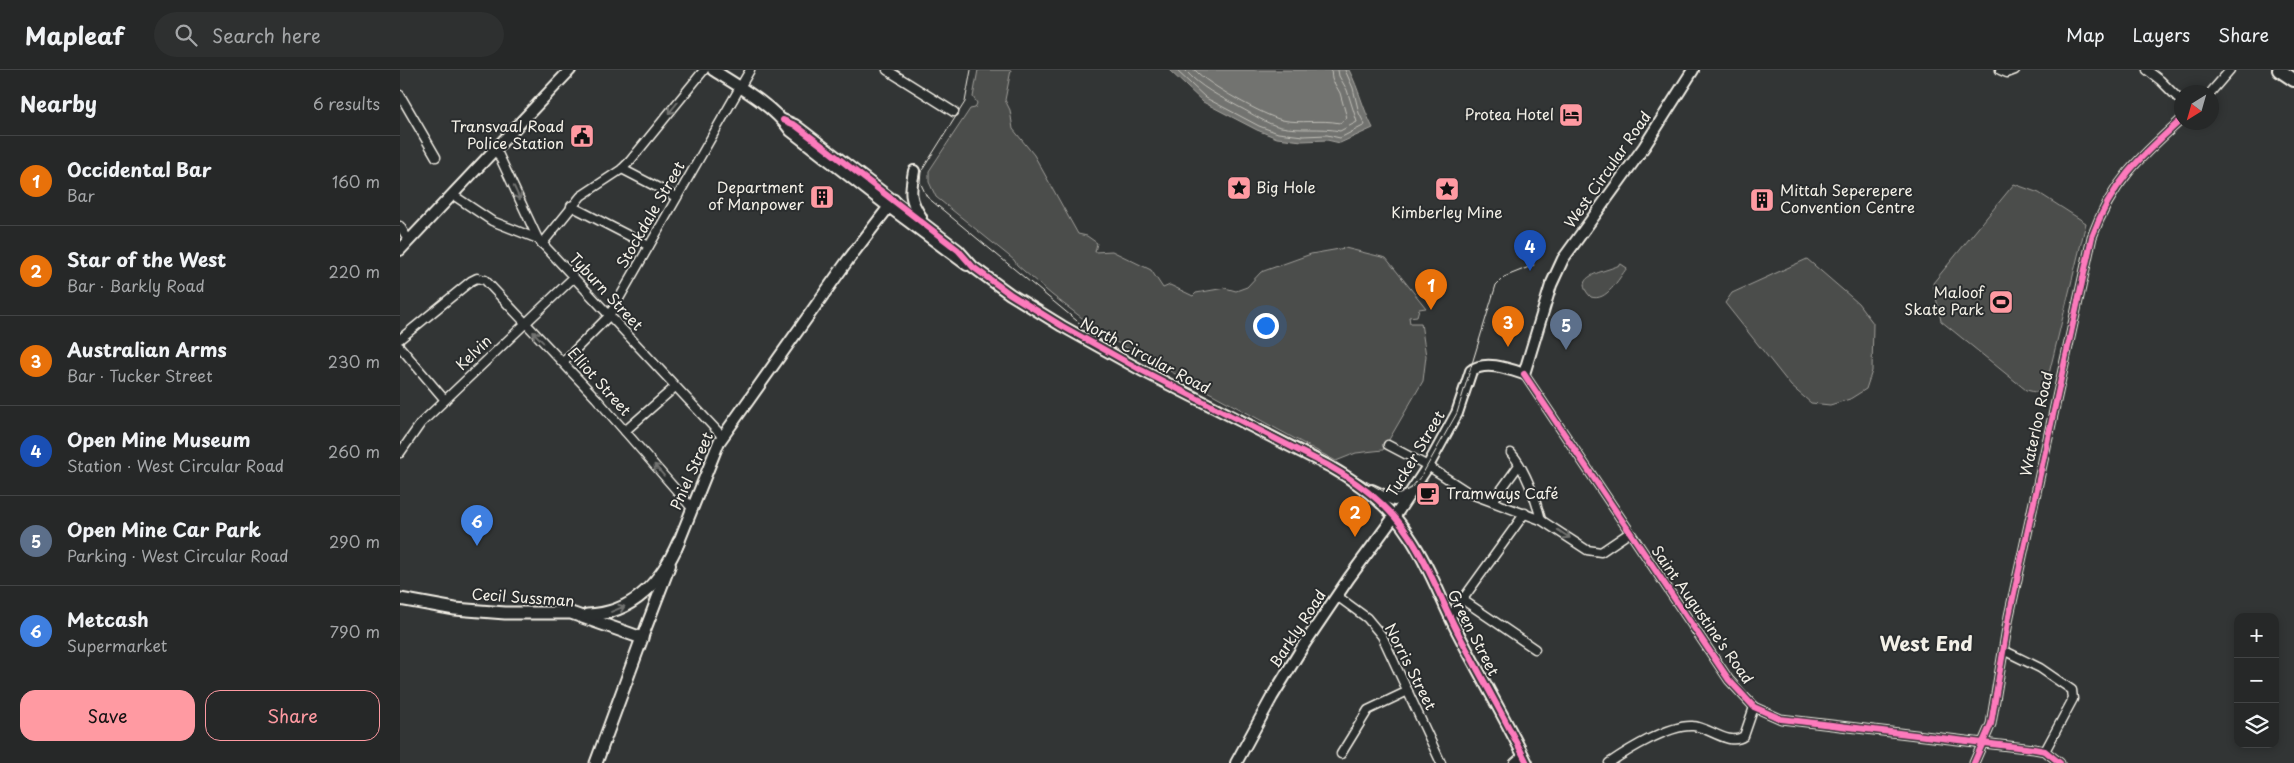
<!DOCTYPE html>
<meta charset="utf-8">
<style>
:root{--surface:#262828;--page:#2e3030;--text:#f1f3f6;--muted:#a4a6a8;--line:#424445;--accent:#ff9aa2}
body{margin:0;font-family:"Playpen Sans",sans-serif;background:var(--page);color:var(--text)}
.controls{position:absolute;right:15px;bottom:15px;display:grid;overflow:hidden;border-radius:10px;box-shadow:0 2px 8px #0003}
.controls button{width:45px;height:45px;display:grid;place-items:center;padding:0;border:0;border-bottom:1px solid var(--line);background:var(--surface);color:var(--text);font:25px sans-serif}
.compass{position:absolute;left:1774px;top:15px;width:45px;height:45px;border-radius:50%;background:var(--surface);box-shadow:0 2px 8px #0003;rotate:217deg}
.you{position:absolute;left:865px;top:255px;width:18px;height:18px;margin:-12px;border:4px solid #fff;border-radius:50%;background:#1a73e8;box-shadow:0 0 0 8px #1a73e833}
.badge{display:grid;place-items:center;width:32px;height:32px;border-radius:50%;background:var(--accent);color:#fff;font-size:16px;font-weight:700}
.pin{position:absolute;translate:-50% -41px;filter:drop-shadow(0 1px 2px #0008)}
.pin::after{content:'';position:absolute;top:26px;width:18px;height:15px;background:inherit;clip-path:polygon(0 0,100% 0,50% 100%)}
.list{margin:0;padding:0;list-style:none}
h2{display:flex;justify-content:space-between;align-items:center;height:65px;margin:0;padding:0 20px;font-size:21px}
h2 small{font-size:16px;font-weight:400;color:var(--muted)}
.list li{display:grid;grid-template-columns:32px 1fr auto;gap:15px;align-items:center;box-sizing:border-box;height:90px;padding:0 20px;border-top:1px solid var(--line)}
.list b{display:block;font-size:19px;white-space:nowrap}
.list p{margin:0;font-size:16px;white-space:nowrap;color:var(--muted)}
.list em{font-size:16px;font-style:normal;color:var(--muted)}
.actions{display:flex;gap:10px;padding:15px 20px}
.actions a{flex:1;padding:11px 0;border:1px solid var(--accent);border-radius:15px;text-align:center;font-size:18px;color:var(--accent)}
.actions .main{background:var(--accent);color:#111}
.icon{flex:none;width:28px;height:28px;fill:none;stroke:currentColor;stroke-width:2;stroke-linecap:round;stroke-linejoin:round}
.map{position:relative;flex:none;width:1894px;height:693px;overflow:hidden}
header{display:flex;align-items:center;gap:30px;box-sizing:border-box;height:70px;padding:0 25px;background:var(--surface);border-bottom:1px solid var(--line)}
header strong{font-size:24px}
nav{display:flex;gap:28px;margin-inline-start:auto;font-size:18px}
.search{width:350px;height:45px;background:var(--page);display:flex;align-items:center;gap:12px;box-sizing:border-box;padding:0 18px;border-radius:28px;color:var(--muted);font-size:19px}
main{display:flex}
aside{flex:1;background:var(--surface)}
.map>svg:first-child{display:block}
.green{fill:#4b4d4c;stroke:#a09f9a}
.water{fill:#727370;stroke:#a6a5a0}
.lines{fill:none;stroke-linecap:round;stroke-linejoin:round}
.shore{stroke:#c0bfb8;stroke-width:1}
.minor-casing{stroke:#f4f1e8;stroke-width:11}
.tertiary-casing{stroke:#f4f1e8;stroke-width:14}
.secondary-casing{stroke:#f4f1e8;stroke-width:15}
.trunk-casing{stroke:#f4f1e8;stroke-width:16}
.minor{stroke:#2a2d2e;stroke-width:8}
.tertiary{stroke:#2a2d2e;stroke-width:10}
.secondary{stroke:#2a2d2e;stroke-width:11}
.trunk{stroke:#2a2d2e;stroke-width:12}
.tram{stroke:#f4f1e8;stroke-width:1}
.cycleway-casing{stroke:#2a2d2e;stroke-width:9}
.cycleway{stroke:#fd7abc;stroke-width:6}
.oneway{stroke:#71726f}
.labels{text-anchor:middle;stroke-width:4;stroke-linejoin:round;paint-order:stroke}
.poi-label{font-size:15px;fill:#f4f1e8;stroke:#2a2d2e;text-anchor:end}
.street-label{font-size:15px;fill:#f4f1e8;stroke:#2a2d2e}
.district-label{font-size:20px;font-weight:bold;fill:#f4f1e8;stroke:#2a2d2e}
</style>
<header>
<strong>Mapleaf</strong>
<div class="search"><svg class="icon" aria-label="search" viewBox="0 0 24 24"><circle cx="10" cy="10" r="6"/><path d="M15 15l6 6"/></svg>Search here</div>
<nav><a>Map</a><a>Layers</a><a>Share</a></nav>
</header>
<main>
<aside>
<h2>Nearby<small>6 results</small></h2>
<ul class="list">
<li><span class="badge" style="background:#e8710a">1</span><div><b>Occidental Bar</b><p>Bar</p></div><em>160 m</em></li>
<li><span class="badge" style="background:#e8710a">2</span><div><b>Star of the West</b><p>Bar · Barkly Road</p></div><em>220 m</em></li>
<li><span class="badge" style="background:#e8710a">3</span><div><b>Australian Arms</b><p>Bar · Tucker Street</p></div><em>230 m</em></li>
<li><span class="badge" style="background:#1a4fb4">4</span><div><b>Open Mine Museum</b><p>Station · West Circular Road</p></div><em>260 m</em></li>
<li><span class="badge" style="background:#5c6f8a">5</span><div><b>Open Mine Car Park</b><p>Parking · West Circular Road</p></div><em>290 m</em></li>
<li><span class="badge" style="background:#3f7fe0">6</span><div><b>Metcash</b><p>Supermarket</p></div><em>790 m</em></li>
</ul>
<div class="actions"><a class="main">Save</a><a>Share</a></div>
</aside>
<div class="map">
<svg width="1894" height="693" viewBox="0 0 1894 693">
<rect width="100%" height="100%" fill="#323535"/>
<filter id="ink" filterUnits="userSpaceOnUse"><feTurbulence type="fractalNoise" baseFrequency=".02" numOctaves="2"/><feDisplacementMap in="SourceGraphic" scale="10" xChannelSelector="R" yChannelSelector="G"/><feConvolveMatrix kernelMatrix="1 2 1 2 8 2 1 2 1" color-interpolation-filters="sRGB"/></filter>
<g filter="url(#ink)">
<g class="green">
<polygon points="578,0 611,0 605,30 610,40 613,59 634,85 678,164 687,166 697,173 695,182 712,181 751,200 763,218 770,215 793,226 796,223 825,218 836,221 847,217 861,202 911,184 945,178 986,188 1026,238 1019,239 1017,246 1009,247 1010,253 1021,253 1026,286 1023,311 983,380 956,383 936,391 707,267 652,225 617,195 614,190 536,127 529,112 529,101 570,39 575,38 577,33 573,27"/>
<polygon points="1614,114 1639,123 1686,153 1644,324 1626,320 1541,251 1533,213"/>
<polygon points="1407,189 1458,233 1473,253 1472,301 1466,319 1450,329 1430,335 1411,333 1391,316 1325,233 1332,223"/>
<path d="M1221 194 1227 198C1218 209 1207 232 1191 227 1168 204 1209 202 1221 194Z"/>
</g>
<path class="water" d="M769 0H949C959 19 963 39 973 58L940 73 927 70 902 71 877 68 857 60 803 32Z"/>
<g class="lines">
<g class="shore">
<polyline points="776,0 806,28 859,56 878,63 903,66 927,65 940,68 965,55 959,43 953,18 945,0"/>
<path d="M785 0C801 18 819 26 839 37 853 44 866 54 881 57 901 61 920 57 940 61L957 52 947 20 939 6 938 0"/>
<path d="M795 0C808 15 863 45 882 50 901 54 920 49 940 53L947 48 940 23 932 9 931 0"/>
</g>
<defs>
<g id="minor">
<polyline points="487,0 554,42"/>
<polyline points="1600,0 1607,3 1615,0"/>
<polyline points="1747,0 1760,10 1782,32"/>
<polyline points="1811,22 1830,0"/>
<polyline points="0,25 36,87"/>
<polyline points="96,79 138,169 322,366"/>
<polyline points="222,99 276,127"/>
<polyline points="53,125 92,151 138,169"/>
<polyline points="171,136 249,176"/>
<polyline points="0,156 9,171"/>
<polyline points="142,174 181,126 222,99 230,91 304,0"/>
<polyline points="0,269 71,211 77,208 85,210 196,328 291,437"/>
<polyline points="0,277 45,330"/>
<polyline points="163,292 209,246 350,0"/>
<polyline points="1124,304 1329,610 1354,637 1381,649 1634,679 1645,681 1660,693"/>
<polyline points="225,361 275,317"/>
<polyline points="988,375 1028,396 1071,424 1141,450 1187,480 1201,482 1229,463"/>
<polyline points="0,383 21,353 173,208"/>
<path d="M1111 383C1125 398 1136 430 1141 450"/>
<polyline points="1093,431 1119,395"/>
<polyline points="937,526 967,548 982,566 1041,693"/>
<polyline points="1063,530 1135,579"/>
<polyline points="1050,547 1125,443"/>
<polyline points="1605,581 1640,598 1672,620 1673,629 1645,681"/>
<polyline points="941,684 968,640 1008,621"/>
<polyline points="1114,693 1123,685"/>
<path d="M1209 693C1228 680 1270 654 1293 656 1309 657 1329 677 1344 666L1354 637"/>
<path d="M1574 693 1591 654 1609 546 1692 167C1712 112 1739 88 1782 49"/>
</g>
<g id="tertiary">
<path d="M313 0C340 17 372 35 391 61L489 137 567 195"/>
<path d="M383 50 395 55 558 180 573 197 610 224 662 256 741 300 929 396C959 413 990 436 1009 466 1029 495 1041 530 1057 561 1080 605 1105 648 1127 693"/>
<path d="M514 101C510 122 509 129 521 147"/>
<polyline points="0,180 170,0"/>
<polyline points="972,420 994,430 1009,425"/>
<polyline points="276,479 319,372 448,190 494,130"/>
<polyline points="242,568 270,495"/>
<path d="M836 693 872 627 905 573 949 508 999 440 1028 396 1057 343 1071 301C1085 290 1109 299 1124 304L1151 215 1163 189 1244 77 1293 0"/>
</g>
<g id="secondary">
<polyline points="0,529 55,539 105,543 171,543 242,568 196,693"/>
<path d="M187 545C233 544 262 511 279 471"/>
</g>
<polyline id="trunk" points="1879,0 1894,10"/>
</defs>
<use href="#minor" class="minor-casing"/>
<use href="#tertiary" class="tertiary-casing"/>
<use href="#secondary" class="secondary-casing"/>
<use href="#trunk" class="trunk-casing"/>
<use href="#minor" class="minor"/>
<use href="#tertiary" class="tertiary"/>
<use href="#secondary" class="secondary"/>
<use href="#trunk" class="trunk"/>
<polyline class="tram" points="571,0 565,32 521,102 520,112 527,127 694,265 720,282 934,393 983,421 1000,424 1011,418 1022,405 1057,343 1096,215 1104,207 1134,195"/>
<defs>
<g id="cycleway">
<path d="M383 50 395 55 558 180 573 197 610 224 662 256 741 300 929 396C959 413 990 436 1009 466 1029 495 1041 530 1057 561 1080 605 1105 648 1127 693"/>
<polyline points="1124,304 1329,610 1354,637 1381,649 1634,679 1645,681 1660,693"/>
<path d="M1574 693 1591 654 1609 546 1692 167C1712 112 1739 88 1782 49"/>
</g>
</defs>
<use href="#cycleway" class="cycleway-casing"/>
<use href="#cycleway" class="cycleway"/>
</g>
<defs><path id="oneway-shaft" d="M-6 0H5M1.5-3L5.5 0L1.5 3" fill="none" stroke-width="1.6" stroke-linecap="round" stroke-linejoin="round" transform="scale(1.25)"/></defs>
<g class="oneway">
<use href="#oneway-shaft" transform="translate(273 38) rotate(129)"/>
<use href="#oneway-shaft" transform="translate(117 123) rotate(65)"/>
<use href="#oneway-shaft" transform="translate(138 267) rotate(-134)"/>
<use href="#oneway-shaft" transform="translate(259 400) rotate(-131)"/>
<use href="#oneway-shaft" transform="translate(1164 464) rotate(34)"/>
<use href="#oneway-shaft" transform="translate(218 539) rotate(-22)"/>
</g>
</g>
<defs>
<symbol id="hotel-square" viewBox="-11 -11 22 22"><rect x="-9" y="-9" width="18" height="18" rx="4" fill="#ff9aa2" stroke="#2a2d2e"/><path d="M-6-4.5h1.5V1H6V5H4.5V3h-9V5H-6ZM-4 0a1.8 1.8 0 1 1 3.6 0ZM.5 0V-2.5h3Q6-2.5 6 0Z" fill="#111"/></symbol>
<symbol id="civic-square" viewBox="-11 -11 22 22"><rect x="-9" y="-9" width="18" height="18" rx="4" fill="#ff9aa2" stroke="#2a2d2e"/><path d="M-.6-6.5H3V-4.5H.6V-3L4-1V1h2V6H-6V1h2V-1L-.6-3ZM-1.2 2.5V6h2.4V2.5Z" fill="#111"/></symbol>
<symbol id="sight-square" viewBox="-11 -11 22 22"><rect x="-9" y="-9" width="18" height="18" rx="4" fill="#ff9aa2" stroke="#2a2d2e"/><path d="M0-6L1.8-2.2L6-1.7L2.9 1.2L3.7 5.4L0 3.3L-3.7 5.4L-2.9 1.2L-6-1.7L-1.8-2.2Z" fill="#111"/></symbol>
<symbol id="building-square" viewBox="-11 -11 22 22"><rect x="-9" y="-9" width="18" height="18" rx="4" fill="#ff9aa2" stroke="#2a2d2e"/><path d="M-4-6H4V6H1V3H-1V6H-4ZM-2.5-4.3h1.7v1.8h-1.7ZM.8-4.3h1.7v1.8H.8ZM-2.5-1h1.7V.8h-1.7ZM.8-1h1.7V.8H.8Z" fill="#111"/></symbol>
<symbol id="stadium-square" viewBox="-11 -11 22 22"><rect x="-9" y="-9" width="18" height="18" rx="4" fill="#ff9aa2" stroke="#2a2d2e"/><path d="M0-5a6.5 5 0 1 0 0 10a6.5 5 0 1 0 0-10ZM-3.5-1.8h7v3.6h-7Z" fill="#111"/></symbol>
<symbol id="cafe-square" viewBox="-11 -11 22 22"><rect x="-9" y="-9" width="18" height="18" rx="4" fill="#ff9aa2" stroke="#2a2d2e"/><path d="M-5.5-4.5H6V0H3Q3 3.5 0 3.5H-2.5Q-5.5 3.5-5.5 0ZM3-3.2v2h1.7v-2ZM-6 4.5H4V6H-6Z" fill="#111"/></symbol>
</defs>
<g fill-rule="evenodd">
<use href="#hotel-square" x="1157" y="31" width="28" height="28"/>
<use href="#civic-square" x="168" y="52" width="28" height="28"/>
<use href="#sight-square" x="825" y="104" width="28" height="28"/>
<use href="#sight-square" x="1033" y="105" width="28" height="28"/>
<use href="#building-square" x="408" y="113" width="28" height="28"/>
<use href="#building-square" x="1348" y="116" width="28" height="28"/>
<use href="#stadium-square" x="1587" y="218" width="28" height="28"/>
<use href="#cafe-square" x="1014" y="410" width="28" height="28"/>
</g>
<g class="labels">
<g class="poi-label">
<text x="1154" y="50">Protea Hotel</text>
<text x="164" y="62">Transvaal Road<tspan x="164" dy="17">Police Station</tspan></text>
<text x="404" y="123">Department<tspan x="404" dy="17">of Manpower</tspan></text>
<text x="856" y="123" text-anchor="start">Big Hole</text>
<text x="1380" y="126" text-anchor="start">Mittah Seperepere<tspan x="1380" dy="17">Convention Centre</tspan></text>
<text x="1047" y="148" text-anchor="middle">Kimberley Mine</text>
<text x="1584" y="228">Maloof<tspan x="1584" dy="17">Skate Park</tspan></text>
<text x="1046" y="429" text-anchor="start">Tramways Café</text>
</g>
<g class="street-label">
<text transform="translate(1208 100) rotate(-55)" y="5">West Circular Road</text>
<text transform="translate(251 145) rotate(-60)" y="5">Stockdale Street</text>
<text transform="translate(206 222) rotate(47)" y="5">Tyburn Street</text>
<text transform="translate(74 283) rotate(-44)" y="5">Kelvin</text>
<text transform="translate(745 286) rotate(28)" y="5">North Circular Road</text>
<text transform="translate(199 312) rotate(48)" y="5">Elliot Street</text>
<text transform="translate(1637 354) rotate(-78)" y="5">Waterloo Road</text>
<text transform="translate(1016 384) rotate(-59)" y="5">Tucker Street</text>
<text transform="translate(292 401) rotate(-66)" y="5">Pniel Street</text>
<text transform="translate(123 528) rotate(4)" y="5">Cecil Sussman</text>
<text transform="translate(1302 545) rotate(55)" y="5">Saint Augustine's Road</text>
<text transform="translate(898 559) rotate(-57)" y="5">Barkly Road</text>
<text transform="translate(1073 563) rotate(63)" y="5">Green Street</text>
<text transform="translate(1010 597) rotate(63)" y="5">Norris Street</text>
</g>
<g class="district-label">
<text x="1526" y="581">West End</text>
</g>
</g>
</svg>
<div class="controls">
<button>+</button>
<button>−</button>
<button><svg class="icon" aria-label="layers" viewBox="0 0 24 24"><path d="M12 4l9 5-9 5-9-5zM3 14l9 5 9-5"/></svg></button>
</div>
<svg class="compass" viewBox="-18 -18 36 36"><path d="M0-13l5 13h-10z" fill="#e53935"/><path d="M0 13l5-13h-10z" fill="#a4a6a8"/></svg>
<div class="you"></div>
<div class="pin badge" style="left:1031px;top:240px;background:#e8710a">1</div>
<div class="pin badge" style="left:955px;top:467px;background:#e8710a">2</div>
<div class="pin badge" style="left:1108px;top:277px;background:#e8710a">3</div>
<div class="pin badge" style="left:1130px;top:201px;background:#1a4fb4">4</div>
<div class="pin badge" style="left:1166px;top:280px;background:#5c6f8a">5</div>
<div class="pin badge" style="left:77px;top:476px;background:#3f7fe0">6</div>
</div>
</main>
